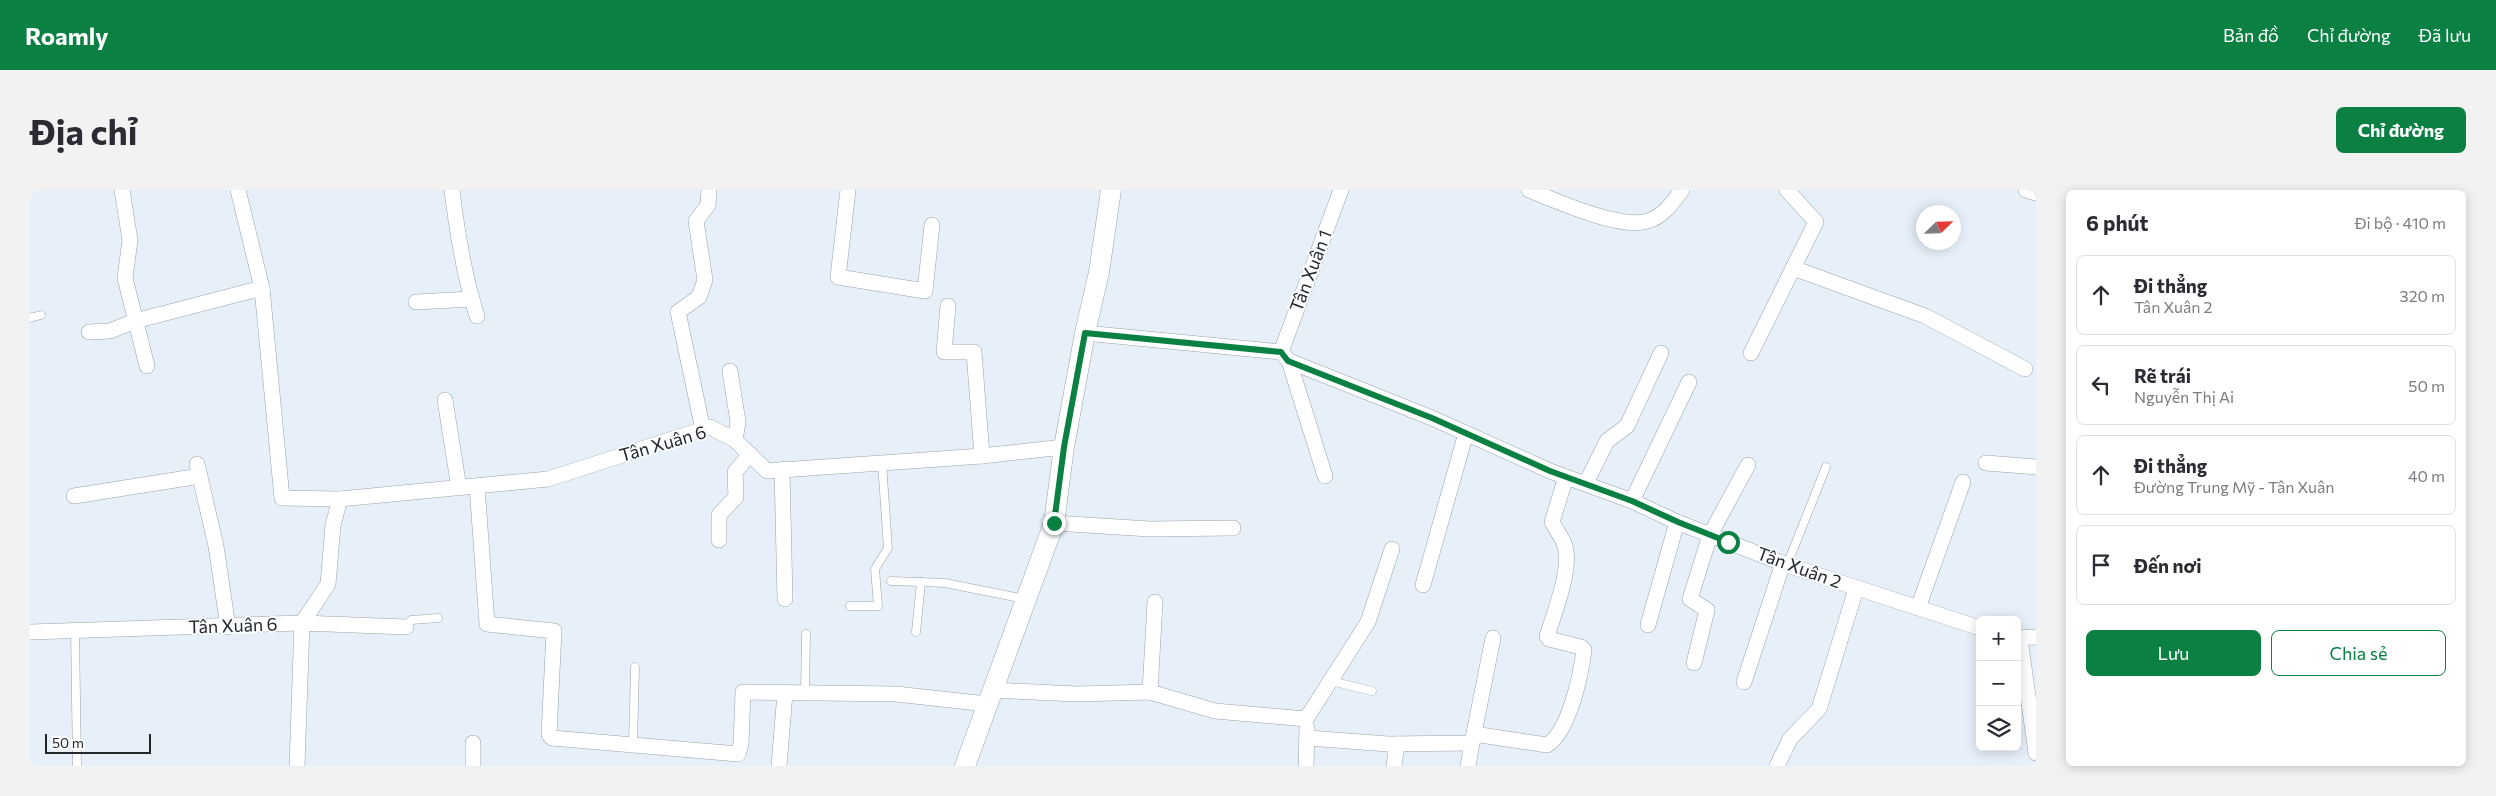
<!DOCTYPE html>
<html lang="vi">
<meta charset="utf-8">
<style>
:root{--surface:#fff;--page:#f2f2f3;--text:#2b2b33;--muted:#7c7c81;--line:#e1e1e2;--accent:#0b8043}
body{margin:0;font-family:Commissioner,sans-serif;background:var(--page);color:var(--text)}
.controls{position:absolute;right:15px;bottom:15px;display:grid;overflow:hidden;border-radius:8px;box-shadow:0 2px 12px #0003}
.controls button{width:45px;height:45px;display:grid;place-items:center;padding:0;border:0;border-bottom:1px solid var(--line);background:var(--surface);color:var(--text);font:25px sans-serif}
.compass{position:absolute;left:1886px;top:15px;width:45px;height:45px;border-radius:50%;background:var(--surface);box-shadow:0 2px 12px #0003;rotate:67deg}
.scale{position:absolute;left:15px;bottom:12px;width:106px;box-sizing:border-box;padding-left:5px;border:2px solid #24272b;border-top:0;font-size:14px;line-height:18px;white-space:nowrap;color:#24272b;-webkit-text-stroke:4px #fafcfe;paint-order:stroke}
.stop{position:absolute;width:15px;height:15px;margin:-11px;border:4px solid #0b8043;border-radius:50%;background:#fff}
.stop.end{background:#0b8043;border-color:#fff;box-shadow:0 1px 5px #0008}
.list{margin:0;padding:0;list-style:none}
h2{display:flex;justify-content:space-between;align-items:center;height:65px;margin:0;padding:0 20px;font-size:21px}
h2 small{font-size:16px;font-weight:400;color:var(--muted)}
.list li{display:grid;grid-template-columns:32px 1fr auto;gap:15px;align-items:center;box-sizing:border-box;height:80px;margin:0 10px 10px;padding:0 10px;border:1px solid var(--line);border-radius:8px}
.list b{display:block;font-size:19px;white-space:nowrap}
.list p{margin:0;font-size:16px;white-space:nowrap;color:var(--muted)}
.list em{font-size:16px;font-style:normal;color:var(--muted)}
.actions{display:flex;gap:10px;padding:15px 20px}
.actions a{flex:1;padding:11px 0;border:1px solid var(--accent);border-radius:8px;text-align:center;font-size:18px;color:var(--accent)}
.actions .main{background:var(--accent);color:#fff}
.icon{flex:none;width:28px;height:28px;fill:none;stroke:currentColor;stroke-width:2;stroke-linecap:round;stroke-linejoin:round}
.map{position:relative;flex:none;width:2006px;height:576px;overflow:hidden;border-radius:8px}
header{display:flex;align-items:center;gap:30px;box-sizing:border-box;height:70px;padding:0 25px;background:var(--accent);color:#fff}
header strong{font-size:24px}
nav{display:flex;gap:28px;margin-inline-start:auto;font-size:18px}
.intro{display:flex;align-items:center;justify-content:space-between;box-sizing:border-box;height:120px;padding:0 30px}
h1{margin:0;font-size:35px}
.button{padding:12px 22px;border-radius:8px;background:var(--accent);color:#fff;font-size:18px;font-weight:700}
main{display:flex;gap:30px;padding:0 30px}
aside{flex:1;background:var(--surface);border-radius:8px;box-shadow:0 2px 12px #0003}
.map>svg:first-child{display:block}
.lines{fill:none;stroke-linecap:round;stroke-linejoin:round}
.service-casing{stroke:#9aa2ab;stroke-width:9}
.minor-casing{stroke:#9aa2ab;stroke-width:16}
.tertiary-casing{stroke:#9aa2ab;stroke-width:21}
.service{stroke:#fff;stroke-width:8}
.minor{stroke:#fff;stroke-width:15}
.tertiary{stroke:#fff;stroke-width:20}
.route{stroke:#0b8043;stroke-width:6}
.labels{text-anchor:middle;stroke-width:4;stroke-linejoin:round;paint-order:stroke}
.street-label{font-size:18px;fill:#24272b;stroke:#fafcfe}
</style>
<header>
<strong>Roamly</strong>
<nav><a>Bản đồ</a><a>Chỉ đường</a><a>Đã lưu</a></nav>
</header>
<div class="intro"><h1>Địa chỉ</h1><a class="button">Chỉ đường</a></div>
<main>
<div class="map">
<svg width="2006" height="576" viewBox="0 0 2006 576">
<rect width="100%" height="100%" fill="#e7f0f9"/>
<g class="lines">
<defs>
<g id="service">
<polyline points="0,128 11,125"/>
<polyline points="1757,375 1796,277"/>
<polyline points="861,391 891,392"/>
<polyline points="820,416 848,416 845,379 858,358 852,273"/>
<polyline points="376,437 381,430 408,428"/>
<polyline points="45,441 47,576"/>
<polyline points="886,442 891,392 915,393 995,409"/>
<polyline points="1301,491 1342,501"/>
<polyline points="775,503 776,444"/>
<polyline points="603,555 605,477"/>
</g>
<g id="minor">
<polyline points="92,0 100,50 95,88 117,176"/>
<polyline points="208,0 232,98 252,308 310,309"/>
<path d="M422 0C427 42 434 86 447 126"/>
<polyline points="818,0 808,87 895,101 902,35"/>
<path d="M1499 0C1526 11 1591 40 1618 31 1634 26 1643 12 1652 0"/>
<polyline points="1996,0 2006,3"/>
<polyline points="1763,78 1895,126 1995,179"/>
<polyline points="386,112 442,109"/>
<polyline points="918,116 914,162 944,162 952,266"/>
<polyline points="59,142 80,141 105,131 232,98"/>
<polyline points="1055,143 1251,162 1259,171 1402,228 1520,281 1602,311 1647,332 1757,375 1950,438"/>
<polyline points="1251,162 1311,0"/>
<polyline points="1721,163 1786,32 1757,0"/>
<polyline points="1259,171 1295,286"/>
<polyline points="700,181 708,232 705,250"/>
<polyline points="415,210 429,298"/>
<polyline points="673,240 648,122 669,107 675,90 666,31 678,15 679,0"/>
<polyline points="1956,273 2006,277"/>
<polyline points="167,274 186,356 198,437"/>
<polyline points="752,279 755,409"/>
<polyline points="1556,293 1577,251 1597,236 1631,163"/>
<polyline points="447,296 457,434 524,441 519,545 522,548 708,564 711,554 713,502 866,504 957,514"/>
<polyline points="44,306 170,286"/>
<polyline points="1602,311 1659,192"/>
<polyline points="1024,333 1120,339 1203,338"/>
<polyline points="689,350 689,325 706,307 705,282 720,264"/>
<polyline points="1393,395 1436,243"/>
<polyline points="1888,418 1933,292"/>
<polyline points="1618,435 1647,332"/>
<polyline points="0,442 272,433 298,394 303,335 310,309 518,289 680,237 705,250 737,281 952,266 1034,257"/>
<polyline points="1987,448 2006,447"/>
<polyline points="1990,449 2006,563"/>
<polyline points="1664,473 1677,420 1660,409 1680,345 1718,275"/>
<polyline points="1714,492 1753,373"/>
<polyline points="962,500 1047,504 1120,502 1185,521 1276,529 1338,432 1362,359"/>
<polyline points="1120,502 1125,412"/>
<path d="M1444 544 1517 555C1539 542 1551 485 1554 460L1551 457 1519 449 1517 446C1524 425 1542 377 1535 356 1532 347 1526 340 1522 332L1536 287"/>
<polyline points="1278,548 1358,554 1442,553 1463,448"/>
<polyline points="267,576 272,433 376,437"/>
<polyline points="443,576 443,553"/>
<polyline points="749,576 755,503"/>
<polyline points="1276,576 1277,538"/>
<polyline points="1364,576 1367,554"/>
<polyline points="1438,576 1442,553"/>
<polyline points="1747,576 1760,549 1789,519 1826,399"/>
</g>
<polyline id="tertiary" points="935,576 1024,333 1034,257 1055,143 1069,82 1081,0"/>
</defs>
<use href="#service" class="service-casing"/>
<use href="#minor" class="minor-casing"/>
<use href="#tertiary" class="tertiary-casing"/>
<use href="#service" class="service"/>
<use href="#minor" class="minor"/>
<use href="#tertiary" class="tertiary"/>
</g>
<g class="lines">
<polyline class="route" points="1024,333 1034,257 1055,143 1251,162 1258,171 1402,228 1520,281 1602,311 1648,332 1698,352"/>
</g>
<g class="labels">
<g class="street-label">
<text transform="translate(1281 81) rotate(-69)" y="6">Tân Xuân 1</text>
<text transform="translate(633 254) rotate(-16)" y="6">Tân Xuân 6</text>
<text transform="translate(1769 378) rotate(20)" y="6">Tân Xuân 2</text>
<text transform="translate(203 436) rotate(-2)" y="6">Tân Xuân 6</text>
</g>
</g>
</svg>
<div class="controls">
<button>+</button>
<button>−</button>
<button><svg class="icon" aria-label="layers" viewBox="0 0 24 24"><path d="M12 4l9 5-9 5-9-5zM3 14l9 5 9-5"/></svg></button>
</div>
<svg class="compass" viewBox="-18 -18 36 36"><path d="M0-13l5 13h-10z" fill="#e53935"/><path d="M0 13l5-13h-10z" fill="#7c7c81"/></svg>
<div class="scale">50 m</div>
<div class="stop" style="left:1698px;top:352px"></div>
<div class="stop end" style="left:1024px;top:333px"></div>
</div>
<aside>
<h2>6 phút<small>Đi bộ · 410 m</small></h2>
<ul class="list">
<li><svg class="icon" aria-label="ahead" viewBox="0 0 24 24"><path d="M12 20V5M6 11l6-6 6 6"/></svg><div><b>Đi thẳng</b><p>Tân Xuân 2</p></div><em>320 m</em></li>
<li><svg class="icon" aria-label="left" viewBox="0 0 24 24"><path d="M17 20v-9H6M10 6l-5 5 5 5"/></svg><div><b>Rẽ trái</b><p>Nguyễn Thị Ai</p></div><em>50 m</em></li>
<li><svg class="icon" aria-label="ahead" viewBox="0 0 24 24"><path d="M12 20V5M6 11l6-6 6 6"/></svg><div><b>Đi thẳng</b><p>Đường Trung Mỹ - Tân Xuân</p></div><em>40 m</em></li>
<li><svg class="icon" aria-label="arrive" viewBox="0 0 24 24"><path d="M6 21V4h12l-3 4 3 4H6"/></svg><div><b>Đến nơi</b></div></li>
</ul>
<div class="actions"><a class="main">Lưu</a><a>Chia sẻ</a></div>
</aside>
</main>
